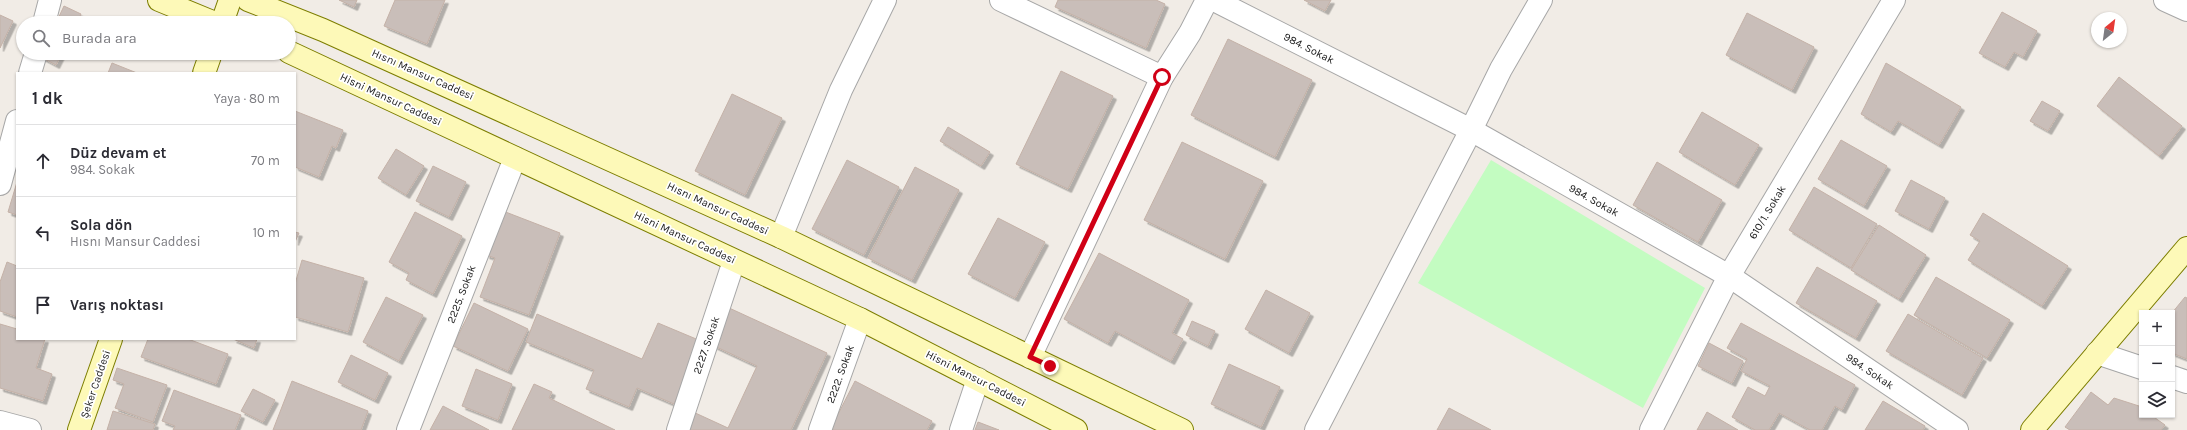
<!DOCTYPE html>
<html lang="tr">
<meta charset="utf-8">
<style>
:root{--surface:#fff;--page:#f7f7f7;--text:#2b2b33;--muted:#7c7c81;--line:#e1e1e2}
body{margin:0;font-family:Karla,sans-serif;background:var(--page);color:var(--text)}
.controls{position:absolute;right:12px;bottom:12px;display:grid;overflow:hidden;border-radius:0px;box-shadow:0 1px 3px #0004}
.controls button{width:36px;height:36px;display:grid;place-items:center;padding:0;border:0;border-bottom:1px solid var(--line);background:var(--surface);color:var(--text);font:20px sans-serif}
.compass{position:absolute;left:2091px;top:12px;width:36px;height:36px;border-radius:50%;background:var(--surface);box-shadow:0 1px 3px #0004;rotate:29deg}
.stop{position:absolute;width:12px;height:12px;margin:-9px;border:3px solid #d00016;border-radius:50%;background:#fff}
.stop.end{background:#d00016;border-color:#fff;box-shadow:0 1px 4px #0008}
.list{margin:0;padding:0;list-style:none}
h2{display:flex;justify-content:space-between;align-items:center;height:52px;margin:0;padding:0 16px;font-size:17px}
h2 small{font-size:13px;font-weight:400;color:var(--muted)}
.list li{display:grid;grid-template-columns:26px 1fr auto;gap:12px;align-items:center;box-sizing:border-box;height:72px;padding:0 16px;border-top:1px solid var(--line)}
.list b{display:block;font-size:15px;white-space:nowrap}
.list p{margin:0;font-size:13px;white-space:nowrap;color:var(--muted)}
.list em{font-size:13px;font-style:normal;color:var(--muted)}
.icon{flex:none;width:22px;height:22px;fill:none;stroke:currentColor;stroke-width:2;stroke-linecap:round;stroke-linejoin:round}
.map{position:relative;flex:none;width:2187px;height:430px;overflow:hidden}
.search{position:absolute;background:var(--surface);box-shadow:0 1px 3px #0004;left:16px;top:16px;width:280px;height:44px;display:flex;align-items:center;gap:10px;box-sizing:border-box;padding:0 14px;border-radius:22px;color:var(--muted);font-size:15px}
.panel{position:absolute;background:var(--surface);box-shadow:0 1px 3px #0004;left:16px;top:72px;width:280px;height:268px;border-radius:0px}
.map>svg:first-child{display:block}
.park{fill:#c3fcc1}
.building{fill:#c9beb9;stroke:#c4b1a7;filter:url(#shadow)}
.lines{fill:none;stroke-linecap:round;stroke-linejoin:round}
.street-casing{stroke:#a7a7a7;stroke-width:24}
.secondary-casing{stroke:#7d7e00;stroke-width:24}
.street{stroke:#fff;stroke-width:22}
.secondary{stroke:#fdf9b8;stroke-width:22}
.route{stroke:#d00016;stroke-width:5}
.labels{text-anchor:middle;stroke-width:3.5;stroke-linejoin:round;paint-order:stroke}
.street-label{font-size:11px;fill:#202020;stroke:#fff}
</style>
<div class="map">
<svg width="2187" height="430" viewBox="0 0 2187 430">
<defs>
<filter id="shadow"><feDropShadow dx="3.5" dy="3.5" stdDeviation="0" flood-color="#0004"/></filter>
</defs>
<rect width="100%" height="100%" fill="#f1ece6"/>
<polygon class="park" points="1491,160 1705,288 1643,408 1418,283"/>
<g class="building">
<polygon points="339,0 357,0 354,7"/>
<polygon points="395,0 445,0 427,44 384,26"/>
<polygon points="1058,0 1156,0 1165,4 1146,48 1055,7"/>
<polygon points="1304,0 1331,0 1325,11"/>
<polygon points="64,6 81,14 77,23 56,23"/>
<polygon points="2002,12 2037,31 2023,57 2014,52 2005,67 1979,53"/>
<polygon points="1747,13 1814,47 1792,90 1726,55"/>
<polygon points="0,15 13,21 0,48"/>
<polygon points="1228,39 1312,80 1275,157 1191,115"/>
<polygon points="41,53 62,53 56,65 39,56"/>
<polygon points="112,63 137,73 108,73"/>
<polygon points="1886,63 1961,107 1939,145 1898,121 1891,132 1861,114"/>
<polygon points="1061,71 1113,96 1068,189 1016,164"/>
<polygon points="2119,77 2182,126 2159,156 2097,106"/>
<polygon points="732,94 782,118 745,195 695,171"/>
<polygon points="2042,101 2060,111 2048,131 2030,121"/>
<polygon points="295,111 343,130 336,148 332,146 319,177 295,167"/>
<polygon points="1702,112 1759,145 1735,185 1679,152"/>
<polygon points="948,127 990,152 981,166 940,141"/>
<polygon points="1841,140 1887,166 1864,206 1818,179"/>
<polygon points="1182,142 1263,181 1225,259 1144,220"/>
<polygon points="396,149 424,166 406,195 378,178"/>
<polygon points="847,160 899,187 864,255 812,229"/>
<polygon points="1657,162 1722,200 1698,242 1633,205"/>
<polygon points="433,166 466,182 449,217 416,201"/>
<polygon points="915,167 959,190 912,280 868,258"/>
<polygon points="1911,180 1945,198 1929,229 1895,211"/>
<polygon points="17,182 17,215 8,212"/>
<polygon points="1814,187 1877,224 1851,268 1789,230"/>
<polygon points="503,211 560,233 529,315 480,297 495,258 486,255"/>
<polygon points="415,212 462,236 433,294 406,280 409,273 389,262"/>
<polygon points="1983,213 2068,266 2042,306 1968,260 1980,241 1970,235"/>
<polygon points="998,218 1045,242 1015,298 968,274"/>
<polygon points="1879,225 1926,255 1899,299 1851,270"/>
<polygon points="295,232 299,233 295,242"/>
<polygon points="1099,253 1189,300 1172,333 1183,339 1171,361 1115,331 1108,343 1064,319"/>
<polygon points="302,260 364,278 348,332 295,317 295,284"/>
<polygon points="7,262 17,266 17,317 0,311 0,282"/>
<polygon points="1817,267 1877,301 1856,338 1796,303"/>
<polygon points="1936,277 2010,320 1987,358 1914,315"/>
<polygon points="1266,290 1310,313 1289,353 1245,329"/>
<polygon points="386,297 423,315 399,361 363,342"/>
<polygon points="2185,297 2187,298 2187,359 2172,353 2172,313"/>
<polygon points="474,303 528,329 508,371 453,346"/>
<polygon points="727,307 827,353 791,430 685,430 691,411 728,428 757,366 710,344"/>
<polygon points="537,314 642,359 658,323 701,341 674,404 637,388 629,407 586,389 594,370 526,342"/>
<polygon points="1908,314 1983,358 1962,395 1886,351"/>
<polygon points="1192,321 1215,331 1208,346 1186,335"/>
<polygon points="1741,323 1855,385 1842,410 1835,406 1822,430 1810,430 1779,413 1769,430 1755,430 1732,417 1748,387 1765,396 1770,386 1741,371 1747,359 1727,348"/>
<polygon points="0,324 17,329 17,339 45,339 36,368 52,374 43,401 0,388"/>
<polygon points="148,339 188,339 228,354 216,384 141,357"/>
<polygon points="233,339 257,339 254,348"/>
<polygon points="1709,343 1743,361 1732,383 1698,366"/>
<polygon points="351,355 388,373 375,400 338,382"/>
<polygon points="1229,364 1280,387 1261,427 1211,404"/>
<polygon points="117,368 167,385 153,422 115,408 124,384 113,380"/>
<polygon points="476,369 512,384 498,420 462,406"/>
<polygon points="292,381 368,411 361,430 273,430"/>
<polygon points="855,381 932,421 927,430 830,430"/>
<polygon points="534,384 552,392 549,398 615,430 512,430"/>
<polygon points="253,389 275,400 263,422 241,411"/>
<polygon points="174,390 241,415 235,430 173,430 175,426 162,421"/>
<polygon points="2091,392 2108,405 2114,398 2139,406 2142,408 2142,415 2151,415 2165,425 2161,430 2070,430 2065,427"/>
<polygon points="1883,401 1925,426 1923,430 1865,430"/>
<polygon points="443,406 489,430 430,430"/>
<polygon points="1449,408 1491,430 1437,430"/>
<polygon points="113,411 155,424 153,430 107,430"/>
<polygon points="1707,412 1738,430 1697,430"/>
<polygon points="978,422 999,430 975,430"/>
</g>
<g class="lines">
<defs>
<g id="street">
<polyline points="1001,0 1162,77"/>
<polyline points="1214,0 1471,130 1729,276 1957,430"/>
<polyline points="2165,0 2187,10"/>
<polyline points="44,23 50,0"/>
<polyline points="30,73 36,53"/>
<polyline points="0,184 17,121"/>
<polyline points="781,237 841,90 885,0"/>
<polyline points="2097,353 2142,368"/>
<polyline points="1030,357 1162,77 1190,33 1207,0"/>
<polyline points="2172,377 2187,382"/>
<polyline points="0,422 30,430"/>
<polyline points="408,430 515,158"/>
<polyline points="678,430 734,261"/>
<polyline points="820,430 860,319"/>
<polyline points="961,430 978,379"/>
<polyline points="1316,430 1471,130 1501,69 1541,0"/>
<polyline points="1651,430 1729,276 1894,0"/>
</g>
<g id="secondary">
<polyline points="159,0 215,23"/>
<polyline points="248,0 323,30 781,237 1182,430"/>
<polyline points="222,23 230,0"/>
<polyline points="289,52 860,319 1076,430"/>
<polyline points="204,73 211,53"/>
<polyline points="79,430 111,339"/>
<polyline points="2032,430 2187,248"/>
</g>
</defs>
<use href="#street" class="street-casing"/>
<use href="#secondary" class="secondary-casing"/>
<use href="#street" class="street"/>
<use href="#secondary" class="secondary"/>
</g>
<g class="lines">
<polyline class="route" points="1050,366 1030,357 1162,77"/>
</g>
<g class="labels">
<g class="street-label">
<text transform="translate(1309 48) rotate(27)" y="4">984. Sokak</text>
<text transform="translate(423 74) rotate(24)" y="4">Hısnı Mansur Caddesi</text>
<text transform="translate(391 99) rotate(25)" y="4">Hisni Mansur Caddesi</text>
<text transform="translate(1594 200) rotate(29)" y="4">984. Sokak</text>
<text transform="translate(718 208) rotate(25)" y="4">Hısnı Mansur Caddesi</text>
<text transform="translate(1767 212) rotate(-59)" y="4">610/1. Sokak</text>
<text transform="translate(685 237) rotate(25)" y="4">Hisni Mansur Caddesi</text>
<text transform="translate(461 294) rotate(-69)" y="4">2225. Sokak</text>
<text transform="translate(706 345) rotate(-71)" y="4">2227. Sokak</text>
<text transform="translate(1870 371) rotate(34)" y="4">984. Sokak</text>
<text transform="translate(840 374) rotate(-70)" y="4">2222. Sokak</text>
<text transform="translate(976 378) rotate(27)" y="4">Hisni Mansur Caddesi</text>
<text transform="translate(95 384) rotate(-71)" y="4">Şeker Caddesi</text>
</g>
</g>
</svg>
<div class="controls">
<button>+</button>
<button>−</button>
<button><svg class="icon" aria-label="layers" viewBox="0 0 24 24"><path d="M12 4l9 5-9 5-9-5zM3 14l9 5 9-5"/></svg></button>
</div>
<svg class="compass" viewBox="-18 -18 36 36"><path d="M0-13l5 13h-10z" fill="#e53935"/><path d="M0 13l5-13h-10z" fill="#7c7c81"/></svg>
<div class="stop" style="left:1162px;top:77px"></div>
<div class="stop end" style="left:1050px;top:366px"></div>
<div class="search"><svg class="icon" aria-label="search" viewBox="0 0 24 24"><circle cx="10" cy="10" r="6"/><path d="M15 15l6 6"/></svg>Burada ara</div>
<section class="panel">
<h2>1 dk<small>Yaya · 80 m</small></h2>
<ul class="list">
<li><svg class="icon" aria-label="ahead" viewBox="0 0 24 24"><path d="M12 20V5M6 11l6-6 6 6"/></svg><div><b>Düz devam et</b><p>984. Sokak</p></div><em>70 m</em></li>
<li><svg class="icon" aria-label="left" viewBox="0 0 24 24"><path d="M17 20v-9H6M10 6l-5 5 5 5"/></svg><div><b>Sola dön</b><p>Hısnı Mansur Caddesi</p></div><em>10 m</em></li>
<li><svg class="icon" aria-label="arrive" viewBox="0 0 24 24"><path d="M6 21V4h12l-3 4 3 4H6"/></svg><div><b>Varış noktası</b></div></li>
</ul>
</section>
</div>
